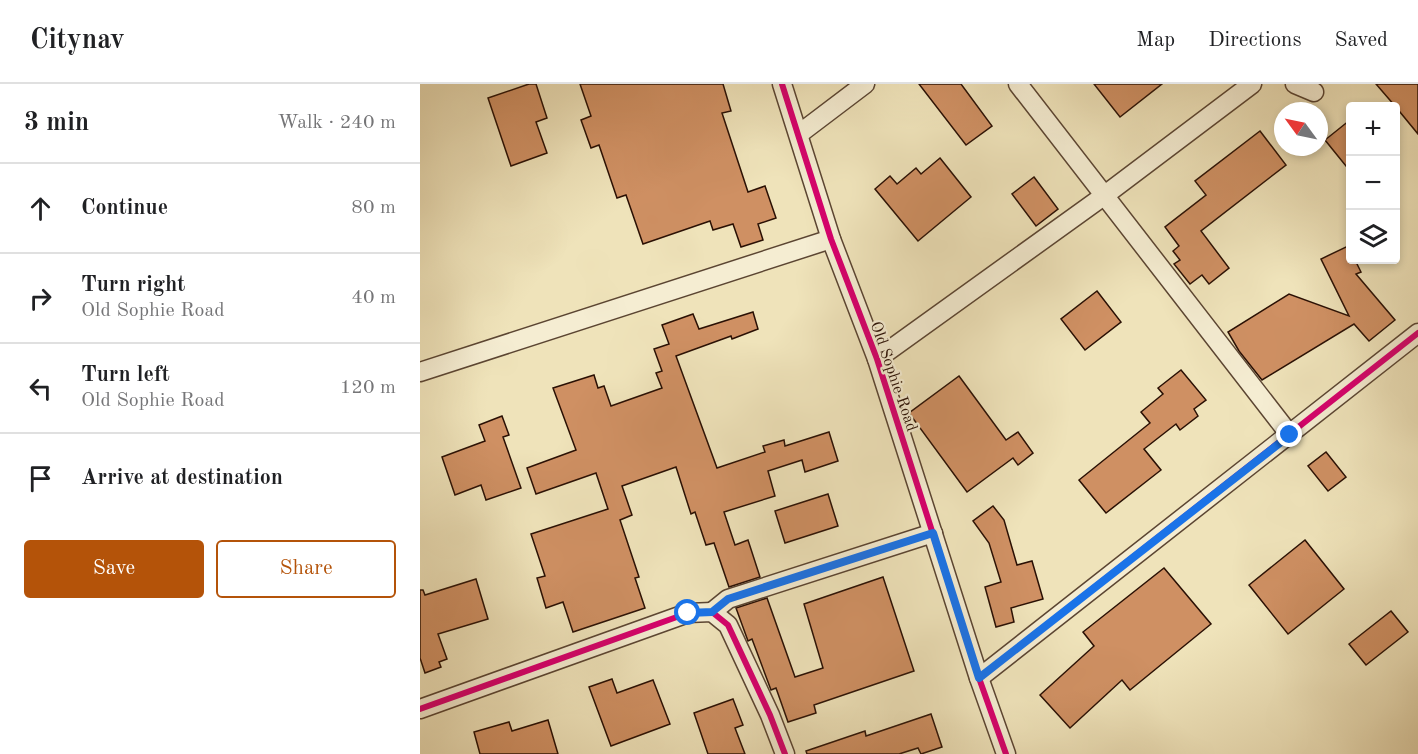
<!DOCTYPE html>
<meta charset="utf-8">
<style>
:root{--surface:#fff;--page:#f6f6f6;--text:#202124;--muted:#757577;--line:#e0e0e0;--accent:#b45309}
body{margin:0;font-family:"Old Standard TT",serif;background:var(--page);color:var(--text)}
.controls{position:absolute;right:18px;top:18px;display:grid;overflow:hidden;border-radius:6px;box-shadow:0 3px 9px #0003}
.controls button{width:54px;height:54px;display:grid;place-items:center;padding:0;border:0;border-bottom:2px solid var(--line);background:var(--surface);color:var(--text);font:30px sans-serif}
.compass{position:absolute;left:854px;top:18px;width:54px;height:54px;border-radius:50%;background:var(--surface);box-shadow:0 3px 9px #0003;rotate:303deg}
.stop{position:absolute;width:18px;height:18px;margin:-14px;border:4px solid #1a73e8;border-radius:50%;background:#fff}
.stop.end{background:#1a73e8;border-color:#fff;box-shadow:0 2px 6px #0008}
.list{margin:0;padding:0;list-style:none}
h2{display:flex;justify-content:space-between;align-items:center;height:78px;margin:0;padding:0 24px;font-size:26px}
h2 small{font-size:20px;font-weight:400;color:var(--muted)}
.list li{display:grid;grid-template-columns:39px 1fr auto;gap:18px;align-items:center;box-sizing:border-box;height:90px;padding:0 24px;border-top:2px solid var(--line)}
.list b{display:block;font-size:22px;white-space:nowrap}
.list p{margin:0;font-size:20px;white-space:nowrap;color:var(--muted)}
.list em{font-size:20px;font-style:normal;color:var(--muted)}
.actions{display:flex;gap:12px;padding:18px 24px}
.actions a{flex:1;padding:14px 0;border:2px solid var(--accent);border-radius:6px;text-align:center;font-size:21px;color:var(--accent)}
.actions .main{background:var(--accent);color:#fff}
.icon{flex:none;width:33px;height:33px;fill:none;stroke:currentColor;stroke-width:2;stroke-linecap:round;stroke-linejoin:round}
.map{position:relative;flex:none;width:998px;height:670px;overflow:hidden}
header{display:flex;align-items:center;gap:36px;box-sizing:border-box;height:84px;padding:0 30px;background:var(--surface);border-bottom:2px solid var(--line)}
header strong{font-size:28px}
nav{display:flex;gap:33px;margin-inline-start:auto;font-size:21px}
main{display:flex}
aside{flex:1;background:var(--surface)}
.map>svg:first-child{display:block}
.building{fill:#cf9063;stroke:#2a1004;stroke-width:1.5}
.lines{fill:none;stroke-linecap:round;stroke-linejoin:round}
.minor-casing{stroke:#5b4532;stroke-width:21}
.minor{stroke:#f5edd2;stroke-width:18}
.cycleway-casing{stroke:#f5edd2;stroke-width:10}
.cycleway{stroke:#d6006c;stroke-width:6}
.route{stroke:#1a73e8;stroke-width:8}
.labels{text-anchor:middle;stroke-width:4.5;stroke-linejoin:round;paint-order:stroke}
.street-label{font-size:16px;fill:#2a1004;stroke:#f5edd2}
</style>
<header>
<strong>Citynav</strong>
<nav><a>Map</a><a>Directions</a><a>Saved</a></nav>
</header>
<main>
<aside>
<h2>3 min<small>Walk · 240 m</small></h2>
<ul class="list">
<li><svg class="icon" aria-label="ahead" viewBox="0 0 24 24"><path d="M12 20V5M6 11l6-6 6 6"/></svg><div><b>Continue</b></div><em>80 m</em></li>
<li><svg class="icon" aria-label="right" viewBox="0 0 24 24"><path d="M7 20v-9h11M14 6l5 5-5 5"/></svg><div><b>Turn right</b><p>Old Sophie Road</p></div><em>40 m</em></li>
<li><svg class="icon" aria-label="left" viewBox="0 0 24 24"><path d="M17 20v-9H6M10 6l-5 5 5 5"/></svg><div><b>Turn left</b><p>Old Sophie Road</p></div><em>120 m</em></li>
<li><svg class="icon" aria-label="arrive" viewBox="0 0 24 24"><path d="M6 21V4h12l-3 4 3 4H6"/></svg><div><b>Arrive at destination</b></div></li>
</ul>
<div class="actions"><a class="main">Save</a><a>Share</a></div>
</aside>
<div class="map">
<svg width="998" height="670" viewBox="0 0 998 670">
<rect width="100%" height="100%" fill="#efe3ba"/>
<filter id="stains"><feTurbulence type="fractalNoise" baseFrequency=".00333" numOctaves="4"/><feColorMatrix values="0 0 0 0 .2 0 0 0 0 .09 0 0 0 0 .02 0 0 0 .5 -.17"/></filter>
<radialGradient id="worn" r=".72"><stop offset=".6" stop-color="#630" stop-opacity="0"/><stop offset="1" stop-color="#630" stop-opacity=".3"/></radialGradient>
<g class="building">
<polygon points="109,0 116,0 127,34 116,38 127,69 91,82 68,14"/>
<polygon points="160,0 303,0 311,27 302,29 328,108 345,102 356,134 338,140 343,156 321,163 313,140 293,146 290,137 223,160 206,111 197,114 179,61 171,64 161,36 171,32"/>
<polygon points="499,0 541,0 572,42 546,61"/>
<polygon points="674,0 742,0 700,33"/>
<polygon points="956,0 998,0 998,50 975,22"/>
<polygon points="930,36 930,87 905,56"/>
<polygon points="840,47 866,81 781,147 809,184 789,200 782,191 770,200 754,180 760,176 753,167 759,162 745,143 786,111 775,97"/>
<polygon points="520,74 551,113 498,157 455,105 470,92 477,100 496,84 501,90"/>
<polygon points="614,93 638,125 616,142 592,110"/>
<polygon points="928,162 930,176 935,176 941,188 936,190 975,236 949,257 934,240 842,296 819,267 808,248 869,210 929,232 901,175"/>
<polygon points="677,207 701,238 665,266 641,235"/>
<polygon points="333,228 338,245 312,255 311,252 256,272 297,384 345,368 343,362 364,356 365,362 409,348 418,377 385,388 382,376 348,387 355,412 304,428 315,461 328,456 340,493 309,503 294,459 286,461 275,428 271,430 256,383 202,402 212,431 200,436 219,493 215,494 225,524 153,548 143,518 126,524 117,494 125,492 111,450 188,425 176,389 116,410 107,384 156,366 133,304 174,291 178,304 184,302 191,322 242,304 236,289 242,287 234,265 249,260 242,241 273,230 279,245"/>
<polygon points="761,286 786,316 774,325 778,332 760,346 756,340 724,365 741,386 686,429 659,396 730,339 721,328 743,310 738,304"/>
<polygon points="539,292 586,356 598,348 613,369 598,381 593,374 547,408 489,329"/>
<polygon points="82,332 89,351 83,353 101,404 66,416 61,401 35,411 22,373 65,357 59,341"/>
<polygon points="906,368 926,393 908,407 888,382"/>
<polygon points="408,410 418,442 365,459 355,427"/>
<polygon points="573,422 584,436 597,481 612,477 623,515 591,524 594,538 576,543 565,503 581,498 569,459 553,437"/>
<polygon points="885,456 924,505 868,550 829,501"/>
<polygon points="744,484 791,540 710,606 702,596 650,644 620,611 674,562 663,548"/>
<polygon points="463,493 494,587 394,621 396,629 368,638 356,604 351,606 332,555 328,557 316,524 347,514 375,593 403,584 384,520"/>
<polygon points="56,495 68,535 18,550 27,575 19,578 21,583 5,589 0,574 0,506 3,506 5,511"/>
<polygon points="971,527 988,548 946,581 929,560"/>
<polygon points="192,595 197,609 233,596 250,640 191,662 169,603"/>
<polygon points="313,615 323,641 315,644 325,670 288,670 274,629"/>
<polygon points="511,630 522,663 501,670 498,664 479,670 387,670 386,667 445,647 446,652"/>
<polygon points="128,636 138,670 60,670 54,648 89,638 92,647"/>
</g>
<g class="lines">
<defs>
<g id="minor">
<polyline points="362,0 411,155 457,275 559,594 586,670"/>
<polyline points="598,0 870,351"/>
<polyline points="875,0 894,8"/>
<polyline points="379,50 445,0"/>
<polyline points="457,275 685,111 832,0"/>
<polyline points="0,288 411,155"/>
<polyline points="292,528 308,515 513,449"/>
<polyline points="559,594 998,249"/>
<polyline points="0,625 268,529 292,528 308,541 350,631 365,670"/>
</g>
</defs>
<use href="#minor" class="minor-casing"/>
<use href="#minor" class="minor"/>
<defs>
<g id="cycleway">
<polyline points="362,0 411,155 457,275 559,594 586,670"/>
<polyline points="559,594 998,249"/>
<polyline points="0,625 268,529 292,528 308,541 350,631 365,670"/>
</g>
</defs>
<use href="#cycleway" class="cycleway-casing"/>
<use href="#cycleway" class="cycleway"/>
</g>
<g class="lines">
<polyline class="route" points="268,529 292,528 308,515 513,449 559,594 870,351"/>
</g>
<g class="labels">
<g class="street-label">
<text transform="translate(475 292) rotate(71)" y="6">Old Sophie Road</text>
</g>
</g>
<rect width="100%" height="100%" filter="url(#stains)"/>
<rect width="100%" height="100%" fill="url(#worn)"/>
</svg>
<div class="controls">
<button>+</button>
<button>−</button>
<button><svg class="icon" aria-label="layers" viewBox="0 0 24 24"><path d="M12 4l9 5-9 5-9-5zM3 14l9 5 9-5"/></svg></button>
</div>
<svg class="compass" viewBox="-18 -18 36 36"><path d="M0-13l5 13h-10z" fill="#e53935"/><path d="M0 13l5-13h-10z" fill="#757577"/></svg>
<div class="stop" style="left:268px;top:529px"></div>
<div class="stop end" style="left:870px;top:351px"></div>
</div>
</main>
